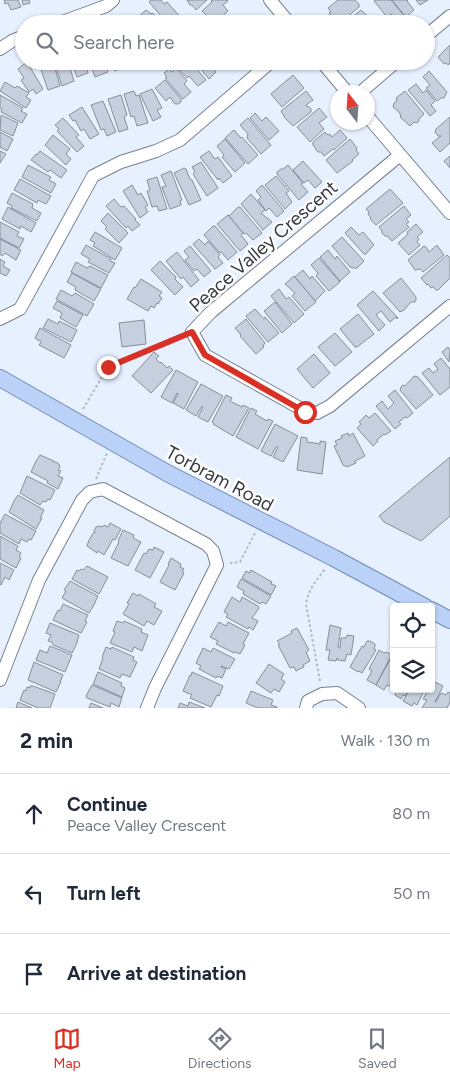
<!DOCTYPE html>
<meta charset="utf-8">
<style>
:root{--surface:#fff;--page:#f2f2f3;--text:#1f2937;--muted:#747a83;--line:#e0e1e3;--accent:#d93025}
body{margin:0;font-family:Figtree,sans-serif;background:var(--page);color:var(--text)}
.controls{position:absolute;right:15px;bottom:15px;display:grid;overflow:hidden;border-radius:5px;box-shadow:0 1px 4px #0004}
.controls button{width:45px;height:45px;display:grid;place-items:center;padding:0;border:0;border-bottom:1px solid var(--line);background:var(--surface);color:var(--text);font:25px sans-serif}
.compass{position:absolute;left:330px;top:85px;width:45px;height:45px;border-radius:50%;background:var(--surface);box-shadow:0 1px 4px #0004;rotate:343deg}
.stop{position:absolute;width:15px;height:15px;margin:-11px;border:4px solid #d93025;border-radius:50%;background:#fff}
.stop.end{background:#d93025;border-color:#fff;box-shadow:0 1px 5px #0008}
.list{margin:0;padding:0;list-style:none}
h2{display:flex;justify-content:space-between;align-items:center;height:65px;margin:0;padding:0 20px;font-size:21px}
h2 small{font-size:16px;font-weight:400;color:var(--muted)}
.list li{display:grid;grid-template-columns:32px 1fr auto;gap:15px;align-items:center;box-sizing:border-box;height:80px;padding:0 20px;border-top:1px solid var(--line)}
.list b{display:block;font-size:19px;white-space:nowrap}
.list p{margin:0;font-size:16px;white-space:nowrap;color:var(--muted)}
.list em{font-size:16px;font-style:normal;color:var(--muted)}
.icon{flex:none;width:28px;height:28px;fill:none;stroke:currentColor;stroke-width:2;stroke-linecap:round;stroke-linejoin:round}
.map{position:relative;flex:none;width:450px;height:708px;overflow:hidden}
.search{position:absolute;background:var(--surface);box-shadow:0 1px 4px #0004;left:15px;right:15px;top:15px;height:55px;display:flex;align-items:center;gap:12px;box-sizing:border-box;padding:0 18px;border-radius:28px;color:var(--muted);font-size:19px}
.sheet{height:305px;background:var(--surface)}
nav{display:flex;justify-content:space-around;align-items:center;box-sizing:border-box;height:70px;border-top:1px solid var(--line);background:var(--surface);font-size:14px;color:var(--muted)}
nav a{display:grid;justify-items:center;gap:2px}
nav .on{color:var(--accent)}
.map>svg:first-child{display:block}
.building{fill:#c6cfdd;stroke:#868e9b}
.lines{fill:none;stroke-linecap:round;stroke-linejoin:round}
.minor-casing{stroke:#78808d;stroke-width:14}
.major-casing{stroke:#708ab5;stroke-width:18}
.path{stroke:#b0b7c3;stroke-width:2;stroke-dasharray:2.5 2.5;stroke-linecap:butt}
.minor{stroke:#fff;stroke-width:12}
.major{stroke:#bbd2f8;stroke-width:16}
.route{stroke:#d93025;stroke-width:6}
.labels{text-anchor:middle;stroke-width:5;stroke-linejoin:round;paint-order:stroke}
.street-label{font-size:19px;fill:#393c42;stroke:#fff}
</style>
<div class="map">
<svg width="450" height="708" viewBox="0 0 450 708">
<rect width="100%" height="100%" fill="#e7f0ff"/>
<g class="building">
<polygon points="4,0 18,0 21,7 11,10 8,3 5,4"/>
<polygon points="22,0 29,0 30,3 23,5"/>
<polygon points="151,0 161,0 164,4 167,2 183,20 178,24 171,24 170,22 168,24 149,2"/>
<polygon points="187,0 207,0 196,10 192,5 190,5"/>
<polygon points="212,0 227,0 228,1 223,5 228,11 214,24 211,21 207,24 202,18 206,15 202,11 212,2 211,1"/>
<polygon points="338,0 355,0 359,4 359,7 339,24 331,24 327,19 331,16 329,13 331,12 328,8"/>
<polygon points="375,0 391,0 406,18 400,24 396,24 392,19 393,18 391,14 387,17 374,1"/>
<polygon points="392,0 408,0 407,1 414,10 406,17"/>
<polygon points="416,0 428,0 420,5"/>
<polygon points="146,10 151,14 152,13 155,15 154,18 157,16 163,24 145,24 139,16"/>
<polygon points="361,10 370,18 368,22 369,24 346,24 346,22"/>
<polygon points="229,15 234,21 241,15 248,23 218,24"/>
<polygon points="450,45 450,63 448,65 446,63 444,64 438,57"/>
<polygon points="38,61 49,61 50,64 53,62 55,67 52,67 52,69 55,68 60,86 48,90"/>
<polygon points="57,61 68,61 74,81 62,86 56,67 59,66"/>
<polygon points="71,61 85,61 88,73 77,77"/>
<polygon points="89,61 104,61 108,72 95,77"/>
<polygon points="108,61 122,61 124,66 115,71 112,65 110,66"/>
<polygon points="175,61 190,61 206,80 198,86 189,76 187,78 173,63"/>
<polygon points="194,61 212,61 209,64 216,72 209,79"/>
<polygon points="27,62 43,89 36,94 33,89 29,92 21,80 24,78 18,69"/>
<polygon points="176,68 187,81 184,84 191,92 183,99 165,78 167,77 164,73 169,69 172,72"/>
<polygon points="429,71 447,92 444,98 441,98 437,101 426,88 430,85 423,77"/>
<polygon points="293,75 304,88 282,107 271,94"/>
<polygon points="165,80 181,99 181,102 178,104 175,104 170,97 166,101 155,88"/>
<polygon points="5,82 15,88 17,86 29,93 26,97 31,100 26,108 0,91"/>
<polygon points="416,84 423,93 426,90 435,101 431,105 436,111 430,116 408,90"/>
<polygon points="152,89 162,108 157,110 161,117 153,121 140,94"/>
<polygon points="134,91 136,96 139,95 148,123 137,126 134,116 131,117 124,94"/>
<polygon points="306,91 313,100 306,105 307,107 308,106 311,109 311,112 293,126 285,118 281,111"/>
<polygon points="405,91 424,114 419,119 419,121 417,123 414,122 410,126 400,117 401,116 399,112 393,107 394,103 397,101 396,98"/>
<polygon points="0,95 23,108 21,111 27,114 22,123 1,112 2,109 0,108"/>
<polygon points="121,95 127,115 124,117 128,129 119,132 108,99"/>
<polygon points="103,101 116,132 107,136 104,129 101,130 91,105"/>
<polygon points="82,107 99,134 90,139 84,129 81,131 75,120 73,121 69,115"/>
<polygon points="319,108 327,117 319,123 324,129 310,142 297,127"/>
<polygon points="255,113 262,121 266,117 279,131 269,140 250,118"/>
<polygon points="1,115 18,123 13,136 0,130"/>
<polygon points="450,117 450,143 440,152 432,143 441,136 438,136 435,132 436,129"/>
<polygon points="63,118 79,135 76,137 84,146 77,152 57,131 59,129 55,125"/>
<polygon points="248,118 271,145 261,154 247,138 248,134 240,125"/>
<polygon points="234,130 241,138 242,137 258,155 248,164 225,138"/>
<polygon points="340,130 347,138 334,150 333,149 324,156 321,152 318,152 313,145 313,142 325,132 328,135 330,134 332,137"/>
<polygon points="0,132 13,139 7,151 0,147"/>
<polygon points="53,135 70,149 66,154 71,159 66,165 45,145"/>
<polygon points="225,139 245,163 235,172 222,157 224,155 217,146"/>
<polygon points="350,139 357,148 356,150 359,154 352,160 353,161 337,173 326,160"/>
<polygon points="0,151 6,154 0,163"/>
<polygon points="40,151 67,170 61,178 50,170 48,172 31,160 36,154 37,155"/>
<polygon points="209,151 215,159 218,157 232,176 223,183 219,178 218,180 200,157"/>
<polygon points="450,156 450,168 444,161"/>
<polygon points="303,161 322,182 315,188 308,180 304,183 293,170"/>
<polygon points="201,162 218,188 207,196 193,174 195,172 192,167"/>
<polygon points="28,165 51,177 49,180 56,184 51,193 22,177"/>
<polygon points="288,165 303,183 301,184 308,192 299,200 277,174 277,172 281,169 283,169"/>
<polygon points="184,168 186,169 190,179 192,180 201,200 189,205 174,173"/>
<polygon points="171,171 182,200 180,201 181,205 170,209 162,187 166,186 161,175"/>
<polygon points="276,176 289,191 286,193 292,202 285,209 265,185"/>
<polygon points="157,177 167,209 159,211 157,206 152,207 147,191 150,190 147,180"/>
<polygon points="20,179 51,196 46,204 38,200 37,203 14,190"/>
<polygon points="132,185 138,195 141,193 148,205 145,207 148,212 140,218 123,191"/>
<polygon points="262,185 284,211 277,217 269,208 266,211 258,200 261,197 256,191"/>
<polygon points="390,189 403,203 376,225 370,219 371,218 368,214 369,212 366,209"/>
<polygon points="12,193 33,204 32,208 41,213 37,221 11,208 12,206 7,203"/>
<polygon points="251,194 265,210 261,213 272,222 263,230 241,204"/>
<polygon points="114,199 121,207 124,206 136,219 135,220 140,225 132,231 128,226 126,228 106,206"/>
<polygon points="404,206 411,215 406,219 409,222 406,224 409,227 392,241 387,236 385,236 382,233 382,231 379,227"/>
<polygon points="8,207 36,223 31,232 21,226 20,229 2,219"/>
<polygon points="238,207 240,207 262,233 253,240 246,233 244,234 229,216"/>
<polygon points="108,213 128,233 119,243 105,229 107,227 101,221"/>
<polygon points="228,215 243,233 241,235 248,244 240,251 217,224"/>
<polygon points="0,222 19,232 17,236 24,239 19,248 0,238"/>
<polygon points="416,224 423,232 417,237 419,239 417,242 420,245 409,255 398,243 408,234 407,232"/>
<polygon points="213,226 215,226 237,252 228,260 221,252 220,253 204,235"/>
<polygon points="351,227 359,235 363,232 374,245 369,250 366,254 364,254 345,233"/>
<polygon points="95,232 122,248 115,260 93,246 95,243 90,240"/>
<polygon points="342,237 364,261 357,268 353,268 350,267 332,246"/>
<polygon points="0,239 21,250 16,260 5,253 2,256 0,254"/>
<polygon points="199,239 205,245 208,241 220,255 218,257 223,263 215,269 193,244"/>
<polygon points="86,245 111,259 110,261 115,263 109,273 88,262 90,259 81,254"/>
<polygon points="437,245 444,255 423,272 420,269 415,270 408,260 424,246 426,247 429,252"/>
<polygon points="190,246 211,271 204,277 197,269 194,271 185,260 189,257 184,251"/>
<polygon points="328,250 335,259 337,256 350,272 340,281 320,257"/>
<polygon points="177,252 199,280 191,287 183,277 181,279 166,261"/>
<polygon points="447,255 450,258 450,278 438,290 436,290 433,287 431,288 428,284 427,285 421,278"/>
<polygon points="319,258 340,282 329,291 316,276 318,273 311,265"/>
<polygon points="0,259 5,262 3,266 10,270 6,276 0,273"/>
<polygon points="160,261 176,277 175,279 183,287 175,295 151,270"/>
<polygon points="76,262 87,268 90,266 108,275 101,288 71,272"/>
<polygon points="303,270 310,279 312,276 325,291 315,301 295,277"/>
<polygon points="72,273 101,289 94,301 75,290 76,287 67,282"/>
<polygon points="294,276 316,302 305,311 292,296 295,293 285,284"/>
<polygon points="401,278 416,297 416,300 415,302 411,302 403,311 401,311 400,312 383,293"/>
<polygon points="141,279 162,292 159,296 162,298 158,304 157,303 154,308 151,306 148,311 127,299 134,287 135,288"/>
<polygon points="279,289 286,299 289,297 304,314 294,323 271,296"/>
<polygon points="61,290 72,296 75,293 94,304 87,316 56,299"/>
<polygon points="373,291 398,318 397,319 396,317 390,322 381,311 376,315 385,325 379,331 357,305"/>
<polygon points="57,301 83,315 76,327 60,318 62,313 53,308"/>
<polygon points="275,302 292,324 282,333 264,311"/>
<polygon points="255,309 264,319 265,317 279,333 268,342 246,316"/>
<polygon points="358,314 374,334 357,347 355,347 340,329"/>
<polygon points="48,319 58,324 59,321 77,330 71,342 43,328"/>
<polygon points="246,319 265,343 263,346 264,347 256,354 240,336 241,335 235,328"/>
<polygon points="144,320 146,344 122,347 119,323"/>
<polygon points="40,328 71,345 64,358 39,345 41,342 35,338"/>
<polygon points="335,333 352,352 335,366 318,347"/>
<polygon points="448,347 450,350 449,362 442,352"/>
<polygon points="154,352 159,356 156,359 160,363 161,362 167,368 169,366 173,370 151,393 132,376"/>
<polygon points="314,354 330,373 313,388 297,369"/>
<polygon points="441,358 450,369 450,387 440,395 422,373 429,368 433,373 438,369 434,364"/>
<polygon points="176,370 198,382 184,409 173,403 178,394 177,393 172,403 161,397"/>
<polygon points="414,376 418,377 433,395 416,409 400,390 401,387 403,385 405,386"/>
<polygon points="201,384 223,396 208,422 198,417 203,407 202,406 196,416 186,410"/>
<polygon points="395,390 413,413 407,418 405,417 399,422 401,424 395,429 376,406 382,401 388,409 394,403 388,396"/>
<polygon points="226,395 232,398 230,401 242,407 243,405 249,408 233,436 213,424 214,423 212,422"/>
<polygon points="251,408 257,411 255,414 267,421 268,419 273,421 258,449 236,437"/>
<polygon points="375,413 391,431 385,435 384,434 377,440 378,441 373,446 357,428 361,424 359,422 366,415 369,418"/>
<polygon points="275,424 298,436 283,462 273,457 278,447 276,447 271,456 261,451"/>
<polygon points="348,433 349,436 353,433 365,456 355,461 356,463 347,467 343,465 334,446 337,445 335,441 342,438 341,436"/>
<polygon points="301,437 307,438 307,442 314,443 320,444 320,441 326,442 322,474 297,470"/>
<polygon points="40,455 54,461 53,462 56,462 59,464 60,467 58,470 61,471 58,476 63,478 58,489 47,483 48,481 31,472 36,461"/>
<polygon points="450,457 450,516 421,541 384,522 379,516"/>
<polygon points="27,476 55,490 50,500 48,499 46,502 43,501 40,505 20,493"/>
<polygon points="18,495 44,510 40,518 42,518 36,529 9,512 14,501"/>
<polygon points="5,514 36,531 31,540 29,539 27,542 21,539 19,544 0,533 0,523"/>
<polygon points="110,523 121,529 115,540 113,539 104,555 98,551 97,553 87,546 89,540 94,532 95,533 94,531 96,527 98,526 102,527 104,525 108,527"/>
<polygon points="123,530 134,535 133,538 141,542 128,566 111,558 119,542 118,541"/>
<polygon points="0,536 18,546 16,550 21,553 19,557 21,558 16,568 0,559"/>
<polygon points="154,547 164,552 150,578 135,570 144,553 146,554 149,549 153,550"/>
<polygon points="171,558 181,564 180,567 184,569 182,572 184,573 175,590 160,582 169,565 168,564"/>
<polygon points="0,563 14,570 9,580 5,577 1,585 0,584"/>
<polygon points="87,566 108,577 99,594 72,579 77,570 79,571 81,569 83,570"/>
<polygon points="251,570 272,582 271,584 276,586 271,595 242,578 246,571 250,573"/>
<polygon points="241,579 271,596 266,604 262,602 260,604 243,594 244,591 237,587"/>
<polygon points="70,581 98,596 95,602 95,603 89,613 62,598 66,591 64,590"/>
<polygon points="133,593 138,596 139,594 156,604 154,607 162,611 154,625 147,621 144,626 123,614 129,604 127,603"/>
<polygon points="232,597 240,602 242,597 258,606 259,608 252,618 258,621 253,630 249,627 248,629 226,617 228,614 224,612"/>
<polygon points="63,604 88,615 85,621 87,622 81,633 53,620 58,610 60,611"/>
<polygon points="117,621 123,623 124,621 142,629 141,632 148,635 142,651 134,647 132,652 110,643 115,632 113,631"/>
<polygon points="219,622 226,626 228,622 249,633 243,644 245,645 240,654 235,652 234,653 216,644 218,641 210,637"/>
<polygon points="50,623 79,635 77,642 77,643 72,653 53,645 52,642 48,641 51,635 46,633"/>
<polygon points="330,625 341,628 338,647 340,648 341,638 346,638 347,635 354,636 351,655 347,654 345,661 338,660 338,659 337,658 336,661 328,660 330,650 326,650"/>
<polygon points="297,628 309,650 306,652 310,661 303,665 304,667 296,671 294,667 290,668 278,645 280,644 277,641 292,633 291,631"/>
<polygon points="367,641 370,641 375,644 375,646 374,649 376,650 362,673 359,671 358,672 350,667 362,646 364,647"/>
<polygon points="50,646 72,655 65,672 36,660 40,650 47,653"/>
<polygon points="106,647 111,649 112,647 134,657 133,660 137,662 130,677 122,674 120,678 99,669 103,658 102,657"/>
<polygon points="203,648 211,652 213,648 235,659 229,669 221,666 221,667 226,669 222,678 217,676 216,678 199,669 201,666 196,663"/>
<polygon points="379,650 384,653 387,652 390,654 391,656 376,685 367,680 372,671 369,669"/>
<polygon points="391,658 394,660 394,681 391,687 387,685 384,690 376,685"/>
<polygon points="34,662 63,675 60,682 61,682 56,692 28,680"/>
<polygon points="269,664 284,674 281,679 285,682 279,692 274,689 271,693 256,683"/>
<polygon points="98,672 122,683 121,686 125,688 122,697 93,684"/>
<polygon points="192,672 223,686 219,696 217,695 211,707 190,698 192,695 183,691 190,675 191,676"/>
<polygon points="433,681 443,686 435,702 436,702 441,693 446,695 448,692 450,693 450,702 447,708 422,708 427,700 423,699 429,689 431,689 431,685"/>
<polygon points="92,685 122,698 119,707 111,703 110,707 87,698 86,696"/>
<polygon points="30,686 33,686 55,694 50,708 38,708 20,700 24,690 26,691 27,687 30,688"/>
<polygon points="397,689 409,689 405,696 403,695 401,699 395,695"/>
<polygon points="410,689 425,689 417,705 414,703 412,706 403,701"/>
<polygon points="251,691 273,700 271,705 277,707 277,708 258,708 246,703"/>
<polygon points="18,702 32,708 16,708"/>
<polygon points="189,702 205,708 178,708 180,703 188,706"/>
<polygon points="91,703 103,708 89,708"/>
</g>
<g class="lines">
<defs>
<g id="minor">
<polyline points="270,0 290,24"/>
<polyline points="57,24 106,6 113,0"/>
<polyline points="426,36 450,16"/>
<polyline points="0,49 12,41 24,36"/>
<polyline points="321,61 347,92"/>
<polyline points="361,92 397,61"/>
<polyline points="368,117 450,213"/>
<polyline points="400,155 211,312 192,332 205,355 305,411 317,413 330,406 450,306"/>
<polyline points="0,319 20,309 93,176 121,162 156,151 180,140 272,61"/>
<polyline points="0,680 39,580 82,500 90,492 103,489 206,544 213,551 217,565 155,688 147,708"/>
<polyline points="306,708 308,701 322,694 337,693 359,708"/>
</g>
<g id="major">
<polyline points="0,378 167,473 334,558 425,607"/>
<polyline points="431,610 450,620"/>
</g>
</defs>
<use href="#minor" class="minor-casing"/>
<use href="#major" class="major-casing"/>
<g class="path">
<polyline points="83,409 108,367 181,337"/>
<polyline points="96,479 107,453"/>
<polyline points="230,563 240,562 255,533"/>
<path d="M320 681 306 604C308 590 317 579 326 568"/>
</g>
<use href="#minor" class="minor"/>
<use href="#major" class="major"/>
</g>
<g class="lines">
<polyline class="route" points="108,367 192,332 205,355 305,412"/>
</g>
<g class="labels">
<g class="street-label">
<text transform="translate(263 246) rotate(-41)" y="7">Peace Valley Crescent</text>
<text transform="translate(220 478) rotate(28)" y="7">Torbram Road</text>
</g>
</g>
</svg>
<div class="controls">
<button><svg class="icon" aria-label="locate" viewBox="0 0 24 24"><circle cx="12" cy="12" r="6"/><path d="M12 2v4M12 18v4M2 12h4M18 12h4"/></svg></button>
<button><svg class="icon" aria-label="layers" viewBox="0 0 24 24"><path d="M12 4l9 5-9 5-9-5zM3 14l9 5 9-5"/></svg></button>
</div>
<svg class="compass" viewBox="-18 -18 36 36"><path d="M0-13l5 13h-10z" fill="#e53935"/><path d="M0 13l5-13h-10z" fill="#747a83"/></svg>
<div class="stop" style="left:305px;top:412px"></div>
<div class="stop end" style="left:108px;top:367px"></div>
<div class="search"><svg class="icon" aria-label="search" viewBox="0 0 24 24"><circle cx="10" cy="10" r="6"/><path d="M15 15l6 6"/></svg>Search here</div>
</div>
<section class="sheet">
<h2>2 min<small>Walk · 130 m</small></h2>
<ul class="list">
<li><svg class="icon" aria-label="ahead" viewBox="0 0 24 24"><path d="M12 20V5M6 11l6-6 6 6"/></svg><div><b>Continue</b><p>Peace Valley Crescent</p></div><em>80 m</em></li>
<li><svg class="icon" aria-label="left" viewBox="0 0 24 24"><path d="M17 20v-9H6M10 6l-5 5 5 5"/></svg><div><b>Turn left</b></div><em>50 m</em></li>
<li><svg class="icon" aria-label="arrive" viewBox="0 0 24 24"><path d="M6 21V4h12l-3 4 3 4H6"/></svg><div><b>Arrive at destination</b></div></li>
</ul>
</section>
<nav>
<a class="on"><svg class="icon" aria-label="map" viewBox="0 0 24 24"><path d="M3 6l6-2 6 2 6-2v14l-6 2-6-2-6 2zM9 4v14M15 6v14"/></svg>Map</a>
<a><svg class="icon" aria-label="directions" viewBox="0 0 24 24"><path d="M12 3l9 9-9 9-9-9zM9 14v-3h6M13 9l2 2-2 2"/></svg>Directions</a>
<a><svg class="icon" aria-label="saved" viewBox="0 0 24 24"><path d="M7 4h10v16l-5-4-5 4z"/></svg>Saved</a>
</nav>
